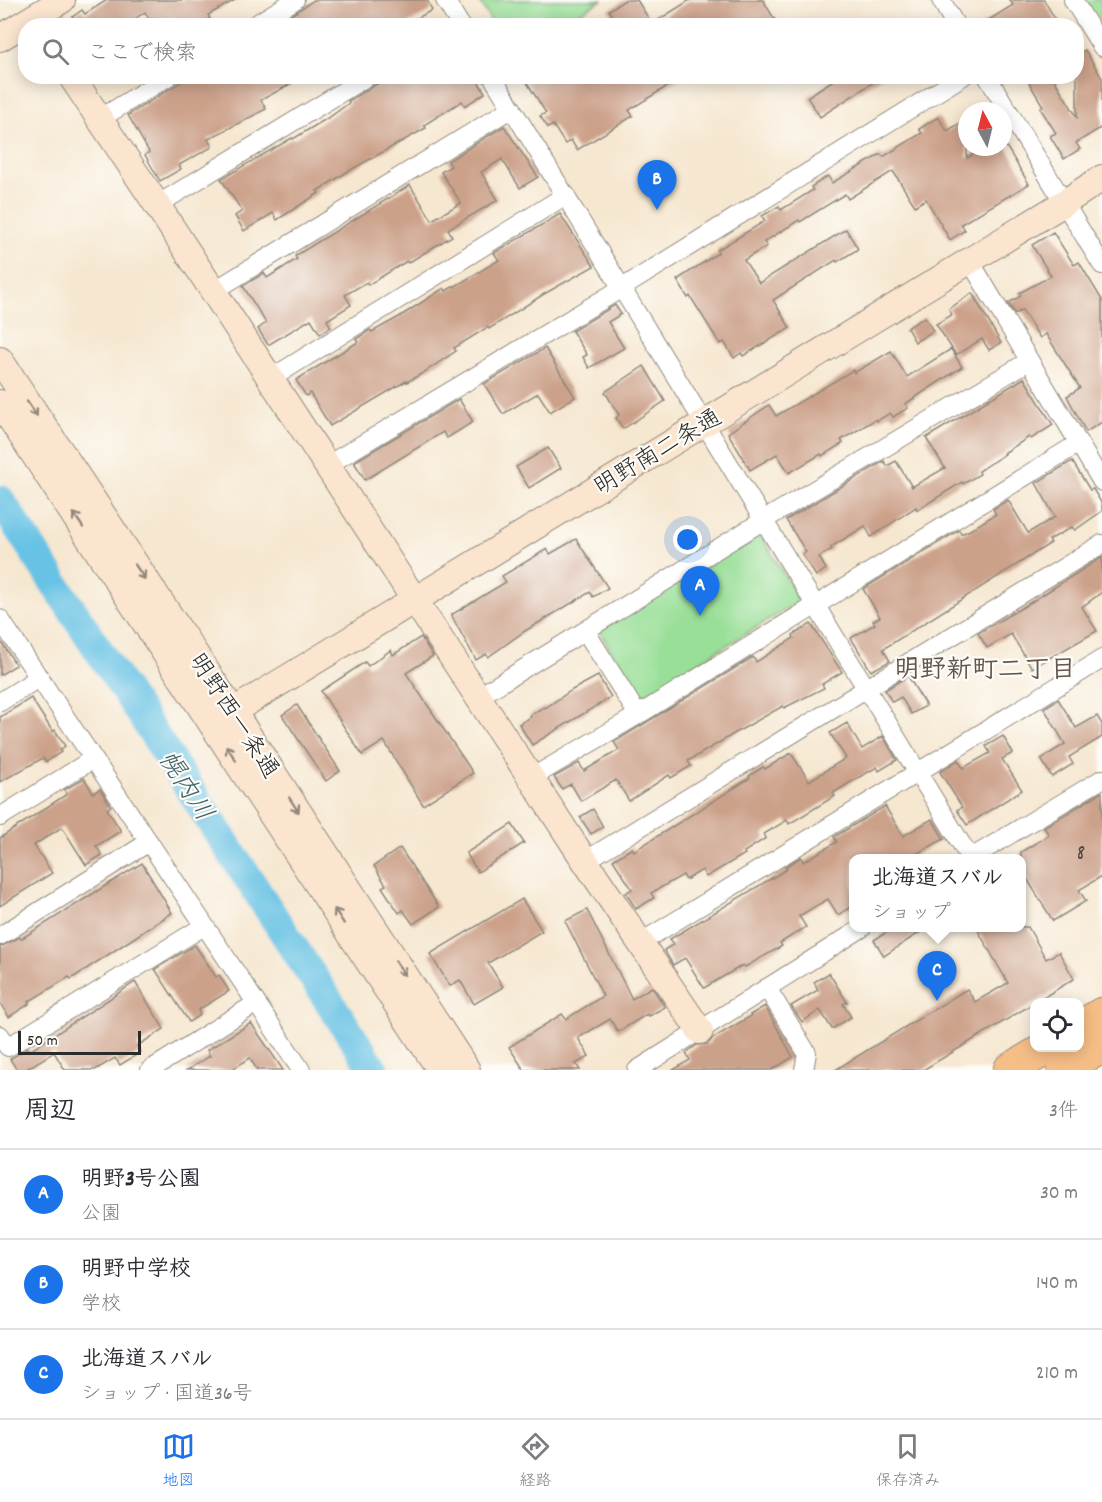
<!DOCTYPE html>
<html lang="ja">
<meta charset="utf-8">
<style>
:root{--surface:#fff;--page:#f2f2f3;--text:#2b2b33;--muted:#7c7c81;--line:#e1e1e2;--accent:#1a73e8}
body{margin:0;font-family:Dekko,"Klee One",sans-serif;background:var(--page);color:var(--text)}
.controls{position:absolute;right:18px;bottom:18px;display:grid;overflow:hidden;border-radius:12px;box-shadow:0 3px 15px #0003}
.controls button{width:54px;height:54px;display:grid;place-items:center;padding:0;border:0;border-bottom:2px solid var(--line);background:var(--surface);color:var(--text);font:30px sans-serif}
.compass{position:absolute;left:958px;top:102px;width:54px;height:54px;border-radius:50%;background:var(--surface);box-shadow:0 3px 15px #0003;rotate:353deg}
.scale{position:absolute;left:18px;bottom:15px;width:123px;box-sizing:border-box;padding-left:6px;border:3px solid #2b2b2b;border-top:0;font-size:16px;line-height:21px;white-space:nowrap;color:#2b2b2b;-webkit-text-stroke:4px #fdfcf7;paint-order:stroke}
.you{position:absolute;left:688px;top:540px;width:21px;height:21px;margin:-15px;border:4px solid #fff;border-radius:50%;background:#1a73e8;box-shadow:0 0 0 9px #1a73e833}
.badge{display:grid;place-items:center;width:39px;height:39px;border-radius:50%;background:var(--accent);color:#fff;font-size:20px;font-weight:700}
.pin{position:absolute;translate:-50% -50px;filter:drop-shadow(0 2px 3px #0008)}
.pin::after{content:'';position:absolute;top:32px;width:21px;height:18px;background:inherit;clip-path:polygon(0 0,100% 0,50% 100%)}
.popup{position:absolute;left:849px;top:854px;width:177px;height:78px;box-sizing:border-box;display:grid;place-content:center;border-radius:12px;background:var(--surface);filter:drop-shadow(0 2px 4px #0005);font-size:20px;white-space:nowrap;color:var(--muted)}
.popup b{font-size:22px;color:var(--text)}
.popup::after{content:'';position:absolute;left:50%;top:100%;margin-left:-12px;border:12px solid transparent;border-top-color:var(--surface)}
.list{margin:0;padding:0;list-style:none}
h2{display:flex;justify-content:space-between;align-items:center;height:78px;margin:0;padding:0 24px;font-size:26px}
h2 small{font-size:20px;font-weight:400;color:var(--muted)}
.list li{display:grid;grid-template-columns:39px 1fr auto;gap:18px;align-items:center;box-sizing:border-box;height:90px;padding:0 24px;border-top:2px solid var(--line)}
.list b{display:block;font-size:22px;white-space:nowrap}
.list p{margin:0;font-size:20px;white-space:nowrap;color:var(--muted)}
.list em{font-size:20px;font-style:normal;color:var(--muted)}
.icon{flex:none;width:33px;height:33px;fill:none;stroke:currentColor;stroke-width:2;stroke-linecap:round;stroke-linejoin:round}
.map{position:relative;flex:none;width:1102px;height:1070px;overflow:hidden}
.search{position:absolute;background:var(--surface);box-shadow:0 3px 15px #0003;left:18px;right:18px;top:18px;height:66px;display:flex;align-items:center;gap:15px;box-sizing:border-box;padding:0 21px;border-radius:24px;color:var(--muted);font-size:22px}
.sheet{height:348px;background:var(--surface)}
nav{display:flex;justify-content:space-around;align-items:center;box-sizing:border-box;height:84px;border-top:2px solid var(--line);background:var(--surface);font-size:16px;color:var(--muted)}
nav a{display:grid;justify-items:center;gap:3px}
nav .on{color:var(--accent)}
.map>svg:first-child{display:block}
.green{fill:#99df98;stroke:#628562;stroke-width:1.5}
.lines{fill:none;stroke-linecap:round;stroke-linejoin:round}
.river{stroke:#68c2e5;stroke-width:30}
.building{fill:#cca18a}
.street-casing{stroke:#90897e;stroke-width:20}
.secondary-casing{stroke:#90897e;stroke-width:28}
.highway-casing{stroke:#90897e;stroke-width:35}
.street{stroke:#fff;stroke-width:18}
.secondary{stroke:#fbe5cf;stroke-width:26}
.highway{stroke:#f6be87;stroke-width:33}
.oneway{stroke:#93887d}
.labels{text-anchor:middle;stroke-width:4.5;stroke-linejoin:round;paint-order:stroke}
.number-label{font-size:21px;fill:#534843}
.street-label{font-size:24px;fill:#2b2b2b;stroke:#fdfcf7}
.neighbourhood-label{font-size:26px;font-weight:bold;fill:#63544c;stroke:#fdfcf7}
.water-label{font-size:26px;font-style:italic;fill:#40606c;stroke:#fdfcf7}
</style>
<div class="map">
<svg width="1102" height="1070" viewBox="0 0 1102 1070">
<rect width="100%" height="100%" fill="#fdfcf7"/>
<filter id="ink" filterUnits="userSpaceOnUse"><feTurbulence type="fractalNoise" baseFrequency=".0167" numOctaves="2"/><feDisplacementMap in="SourceGraphic" scale="12" xChannelSelector="R" yChannelSelector="G"/><feConvolveMatrix kernelMatrix="1 2 1 2 8 2 1 2 1" color-interpolation-filters="sRGB"/></filter>
<filter id="wash" filterUnits="userSpaceOnUse"><feTurbulence type="fractalNoise" baseFrequency=".008" numOctaves="4" result="noise"/><feDisplacementMap in="SourceGraphic" scale="24" xChannelSelector="R" yChannelSelector="G"/><feGaussianBlur stdDeviation="1.35" result="paint"/><feColorMatrix in="noise" values="0 0 0 0 0 0 0 0 0 0 0 0 0 0 0 0 0 1.4 0 .05"/><feComposite in="paint" operator="in"/></filter>
<g filter="url(#wash)">
<rect width="100%" height="100%" fill="#f6e7d0"/>
<g class="green">
<polygon points="479,0 602,0 559,25 494,26"/>
<polygon points="1082,0 1102,0 1102,32"/>
<polygon points="760,534 800,601 640,698 599,631"/>
</g>
<g class="lines">
<polyline class="river" points="0,500 374,1070"/>
</g>
<g id="blocks">
<g class="building">
<polygon points="107,0 235,0 208,15 210,18 197,26 153,26 145,12 124,26 60,26 82,10 85,14"/>
<polygon points="314,0 427,0 432,10 404,26 275,26"/>
<polygon points="625,0 637,0 652,24 690,0 763,0 775,20 768,26 618,26 609,10"/>
<polygon points="1010,0 1044,0 1059,26 979,26 1013,5"/>
<polygon points="1085,50 1102,78 1102,127 1076,143 1080,149 1064,159 1050,136 1056,133 1040,108 1043,106 1025,76 1052,76 1077,117 1077,55"/>
<polygon points="190,76 305,76 261,100 266,109 208,139 212,147 179,165 181,169 160,181 145,155 149,152 128,115"/>
<polygon points="390,76 475,76 485,93 465,106 462,101 424,125 426,128 347,172 317,191 319,193 277,220 273,213 244,231 235,216 242,211 221,179 292,138 293,139 331,116 349,103 348,101"/>
<polygon points="523,76 684,76 629,110 633,116 577,150 571,140 565,144 553,125 548,128 540,116 546,113"/>
<polygon points="829,76 883,76 820,117 807,97 832,81"/>
<polygon points="938,117 947,131 967,119 967,158 984,147 1003,147 1003,141 1029,184 961,224 965,230 950,240 926,199 915,206 893,171 848,199 845,194 800,222 799,220 764,242 767,246 744,260 759,283 846,229 858,249 837,262 836,260 773,300 790,328 743,356 741,353 734,358 724,342 720,344 690,296 688,298 677,280 718,253 717,250 765,221 762,216 779,206 781,210 813,190 811,187 828,176 832,183 881,154 883,157 922,133 919,129"/>
<polygon points="504,126 538,177 520,188 502,159 481,172 498,200 448,229 452,236 408,263 407,261 368,285 367,282 345,295 351,305 327,320 331,327 320,334 311,319 268,345 258,329 266,323 243,286 264,273 267,278 297,259 295,256 410,185 432,220 461,203 441,172 451,166 448,161"/>
<polygon points="560,214 594,266 544,294 489,329 488,327 454,348 456,351 423,373 407,382 406,381 330,426 310,393 306,396 296,380 358,342 356,339 370,330 372,332 399,317 444,288 446,291 454,286 454,287 499,260 494,253"/>
<polygon points="1053,232 1074,265 1079,262 1102,300 1102,422 1086,432 1067,396 1080,388 1046,334 1040,338 1022,310 1015,314 1008,303 1021,296 1019,293 1051,276 1032,245"/>
<polygon points="972,293 1001,343 989,350 982,339 956,355 936,324 952,315 949,309"/>
<polygon points="615,305 621,314 608,322 624,348 589,368 583,357 587,355 572,331"/>
<polygon points="925,317 933,331 915,342 907,328"/>
<polygon points="545,348 575,397 550,412 538,393 503,414 484,384"/>
<polygon points="951,349 962,367 905,404 908,408 893,417 890,413 877,421 876,419 841,440 843,443 822,456 821,454 789,473 777,454 750,470 728,433 769,405 776,416 853,370 854,373 891,351 907,377"/>
<polygon points="644,366 665,401 623,429 616,418 619,415 605,392"/>
<polygon points="1024,378 1053,425 1031,439 1029,437 1004,453 1005,454 979,471 980,474 963,484 962,482 917,510 916,507 871,537 865,526 831,547 832,549 819,557 826,569 816,576 802,554 806,552 786,520 884,461 887,466 896,461 912,487 945,468 926,438"/>
<polygon points="459,399 473,422 447,438 443,432 365,480 354,462"/>
<polygon points="548,448 561,468 529,488 516,467"/>
<polygon points="1072,461 1090,490 1093,489 1102,504 1102,511 1075,530 1072,527 1049,540 1051,543 883,649 890,661 871,671 851,638 875,624 873,621 880,617 863,589 959,530 961,534 970,530 996,514 993,509 1008,500 1028,533 1055,517 1036,483"/>
<polygon points="576,539 608,588 593,597 590,592 525,631 488,657 486,654 476,660 451,615 506,582 502,576 547,549 550,554"/>
<polygon points="1102,557 1102,592 1082,607 1097,631 1032,668 1011,634 987,648 978,633 1025,606"/>
<polygon points="811,624 842,672 822,684 824,688 784,708 783,706 737,732 688,761 691,766 671,778 669,775 629,801 616,780 581,801 571,784 562,789 554,777 579,763 584,771 619,750 614,742 753,657 756,662 794,638 793,635"/>
<polygon points="421,637 433,656 406,673 473,773 423,805 384,741 362,755 321,691 365,662 368,666 391,650 393,655"/>
<polygon points="0,640 16,665 0,675"/>
<polygon points="598,676 611,697 532,745 519,724 531,717 530,715 544,707 545,708 572,690"/>
<polygon points="908,676 926,706 911,714 901,697 892,702 885,690"/>
<polygon points="31,698 53,732 55,730 65,746 60,750 61,752 46,762 43,758 0,782 0,717"/>
<polygon points="1058,699 1076,728 1097,716 1102,724 1102,737 1069,757 1073,764 1052,777 1041,759 1065,744 1044,708"/>
<polygon points="297,705 340,771 326,781 282,715"/>
<polygon points="847,723 862,749 883,736 897,760 879,771 877,767 856,779 833,793 835,796 789,824 787,820 764,834 766,838 744,852 745,854 706,877 702,870 686,880 683,875 651,893 654,898 636,909 626,893 632,889 613,860 632,848 634,851 750,778 749,776 763,767 765,769 791,753 809,781 846,758 830,733"/>
<polygon points="1003,736 1013,753 1002,759 1022,790 967,825 957,810 962,807 940,772 958,760 963,768 990,753 986,746"/>
<polygon points="84,778 93,793 100,789 111,806 107,809 121,831 96,846 102,855 86,865 62,827 34,845 52,873 0,906 0,838 67,794 64,790"/>
<polygon points="1102,792 1102,876 1079,890 1086,901 1053,921 1021,869 1021,852 1049,835 1044,827"/>
<polygon points="885,806 903,836 932,819 944,839 909,858 853,858 853,906 838,915 828,899 799,916 806,927 780,943 782,946 745,967 743,965 704,988 685,958 673,965 664,950 674,944 670,939 787,869 785,867 801,857 803,862 837,842 834,837"/>
<polygon points="593,809 603,827 591,834 580,817"/>
<polygon points="512,824 524,843 478,872 466,853"/>
<polygon points="400,848 439,907 413,924 403,910 399,913 382,887 386,885 374,866"/>
<polygon points="142,863 172,913 71,979 69,977 28,1002 29,1004 9,1017 0,1003 0,947 20,937 21,939"/>
<polygon points="522,899 542,931 488,963 503,987 474,1004 460,980 450,986 430,954"/>
<polygon points="587,910 632,999 652,987 665,1007 649,1016 647,1014 618,1032 610,1019 578,1038 589,1056 576,1064 580,1070 524,1070 509,1047 562,1014 566,1019 603,996 565,921"/>
<polygon points="895,927 928,927 884,956 874,940"/>
<polygon points="976,927 1028,927 1046,959 1059,952 1074,979 923,1070 835,1070 967,989 975,1002 1008,983"/>
<polygon points="195,945 216,977 219,975 229,991 198,1010 200,1015 189,1022 155,969"/>
<polygon points="829,973 847,1002 843,1004 851,1017 832,1029 820,1010 802,1022 791,1006 818,990 814,982"/>
<polygon points="135,982 164,1029 137,1046 141,1052 120,1065 115,1058 95,1070 65,1070 54,1052 25,1070 17,1070 10,1059 28,1048 30,1051"/>
<polygon points="765,1006 793,1057 772,1070 673,1070 690,1060 686,1053 697,1045 708,1044 713,1038 751,1016 750,1015"/>
<polygon points="251,1023 283,1070 257,1070 250,1058 231,1070 187,1070 210,1056 207,1050"/>
</g>
</g>
</g>
<g filter="url(#ink)">
<use href="#blocks" fill-opacity="0" stroke="#90897e" stroke-width="1.5"/>
<g class="lines">
<defs>
<g id="street">
<polyline points="445,0 461,26"/>
<polyline points="941,0 956,26"/>
<polyline points="1073,0 1102,47"/>
<polyline points="253,26 295,0"/>
<polyline points="492,76 970,858"/>
<polyline points="987,76 1102,265"/>
<polyline points="98,120 169,76"/>
<polyline points="157,205 368,76"/>
<polyline points="970,261 1102,482"/>
<polyline points="212,292 512,108"/>
<polyline points="270,379 566,195"/>
<polyline points="326,466 622,288 963,76"/>
<polyline points="0,619 301,1070"/>
<polyline points="586,632 638,715"/>
<polyline points="478,697 764,520 1029,361"/>
<polyline points="0,702 40,677"/>
<polyline points="531,778 638,715 1079,443"/>
<polyline points="0,817 93,759"/>
<polyline points="971,858 1102,779"/>
<polyline points="585,861 1102,544"/>
<polyline points="0,936 149,842"/>
<polyline points="640,943 1102,659"/>
<polyline points="767,988 807,1053 804,1070"/>
<polyline points="0,1035 8,1047 204,926"/>
<polyline points="150,1070 255,1004"/>
<polyline points="637,1070 862,928"/>
</g>
<g id="secondary">
<polyline points="0,38 62,0"/>
<polyline points="71,76 157,205 585,861 700,1031"/>
<polyline points="0,360 217,687 467,1070"/>
<polyline points="0,403 440,1070"/>
<polyline points="212,724 1064,203 1102,178"/>
</g>
<g id="highway">
<polyline points="1080,1027 1102,1014"/>
<polyline points="1010,1070 1047,1048"/>
<polyline points="1064,1070 1102,1046"/>
</g>
</defs>
<use href="#street" class="street-casing"/>
<use href="#secondary" class="secondary-casing"/>
<use href="#highway" class="highway-casing"/>
<use href="#street" class="street"/>
<use href="#secondary" class="secondary"/>
<use href="#highway" class="highway"/>
</g>
<defs><path id="oneway-shaft" d="M-6 0H5M1.5-3L5.5 0L1.5 3" fill="none" stroke-width="1.6" stroke-linecap="round" stroke-linejoin="round" transform="scale(1.5)"/></defs>
<g class="oneway">
<use href="#oneway-shaft" transform="translate(32 409) rotate(56)"/>
<use href="#oneway-shaft" transform="translate(78 520) rotate(-124)"/>
<use href="#oneway-shaft" transform="translate(140 572) rotate(56)"/>
<use href="#oneway-shaft" transform="translate(231 753) rotate(-123)"/>
<use href="#oneway-shaft" transform="translate(294 805) rotate(57)"/>
<use href="#oneway-shaft" transform="translate(339 916) rotate(-123)"/>
<use href="#oneway-shaft" transform="translate(400 968) rotate(57)"/>
</g>
</g>
<g class="labels">
<g class="number-label">
<text x="1081" y="859">8</text>
</g>
<g class="street-label">
<text transform="translate(657 451) rotate(-31)" y="8">明野南二条通</text>
<text transform="translate(235 715) rotate(57)" y="8">明野西一条通</text>
</g>
<g class="neighbourhood-label">
<text x="985" y="677">明野新町二丁目</text>
</g>
<g class="water-label">
<text transform="translate(187 785) rotate(57)" y="9">幌内川</text>
</g>
</g>
</svg>
<div class="controls">
<button><svg class="icon" aria-label="locate" viewBox="0 0 24 24"><circle cx="12" cy="12" r="6"/><path d="M12 2v4M12 18v4M2 12h4M18 12h4"/></svg></button>
</div>
<svg class="compass" viewBox="-18 -18 36 36"><path d="M0-13l5 13h-10z" fill="#e53935"/><path d="M0 13l5-13h-10z" fill="#7c7c81"/></svg>
<div class="scale">50 m</div>
<div class="you"></div>
<div class="pin badge" style="left:700px;top:616px">A</div>
<div class="pin badge" style="left:657px;top:210px">B</div>
<div class="pin badge" style="left:937px;top:1001px">C</div>
<div class="popup"><b>北海道スバル</b>ショップ</div>
<div class="search"><svg class="icon" aria-label="search" viewBox="0 0 24 24"><circle cx="10" cy="10" r="6"/><path d="M15 15l6 6"/></svg>ここで検索</div>
</div>
<section class="sheet">
<h2>周辺<small>3件</small></h2>
<ul class="list">
<li><span class="badge">A</span><div><b>明野3号公園</b><p>公園</p></div><em>30 m</em></li>
<li><span class="badge">B</span><div><b>明野中学校</b><p>学校</p></div><em>140 m</em></li>
<li><span class="badge">C</span><div><b>北海道スバル</b><p>ショップ · 国道36号</p></div><em>210 m</em></li>
</ul>
</section>
<nav>
<a class="on"><svg class="icon" aria-label="map" viewBox="0 0 24 24"><path d="M3 6l6-2 6 2 6-2v14l-6 2-6-2-6 2zM9 4v14M15 6v14"/></svg>地図</a>
<a><svg class="icon" aria-label="directions" viewBox="0 0 24 24"><path d="M12 3l9 9-9 9-9-9zM9 14v-3h6M13 9l2 2-2 2"/></svg>経路</a>
<a><svg class="icon" aria-label="saved" viewBox="0 0 24 24"><path d="M7 4h10v16l-5-4-5 4z"/></svg>保存済み</a>
</nav>
